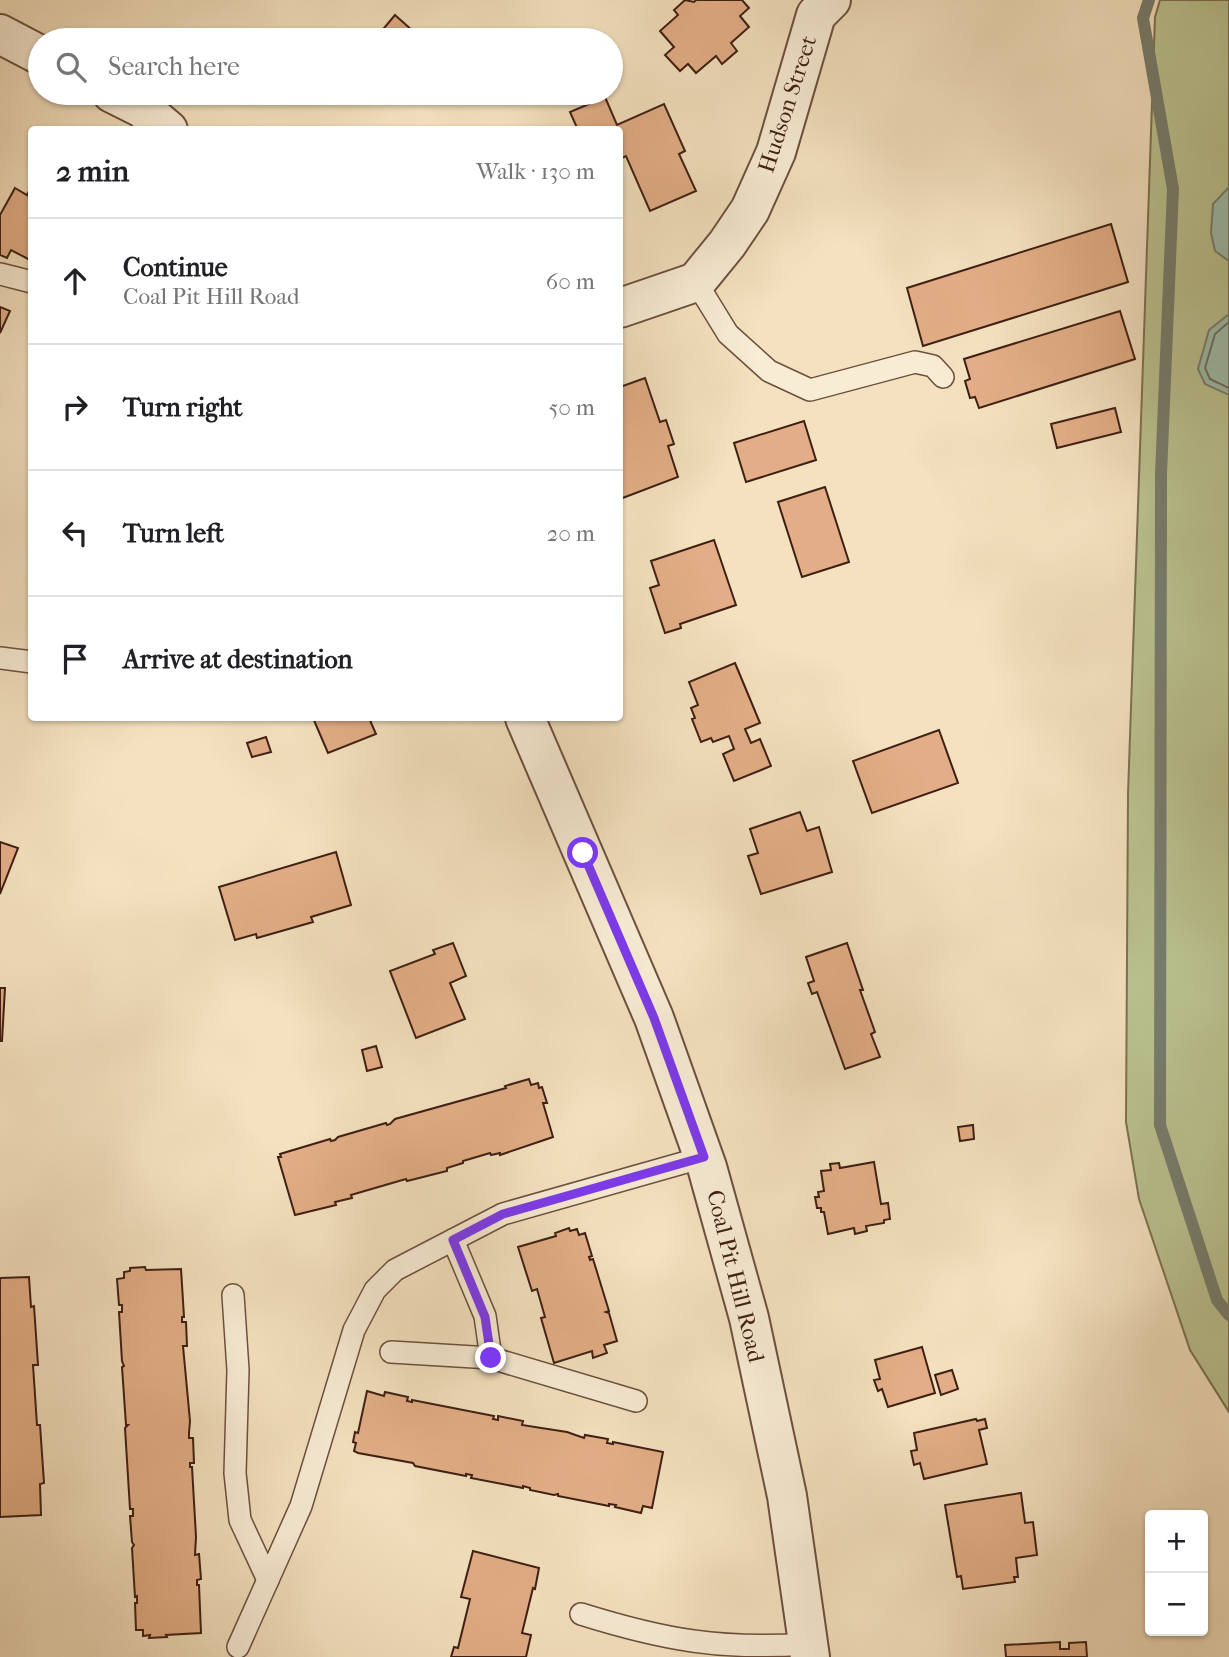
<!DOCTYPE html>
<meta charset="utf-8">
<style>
:root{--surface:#fff;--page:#f6f6f6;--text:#202124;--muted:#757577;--line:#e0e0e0}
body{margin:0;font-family:"IM FELL French Canon",serif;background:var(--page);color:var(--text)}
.controls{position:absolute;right:21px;bottom:21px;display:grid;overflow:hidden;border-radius:7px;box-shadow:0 2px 5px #0004}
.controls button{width:63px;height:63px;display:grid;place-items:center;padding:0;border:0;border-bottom:2px solid var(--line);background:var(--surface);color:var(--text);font:35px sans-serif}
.stop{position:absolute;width:21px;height:21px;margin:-16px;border:5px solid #7c3aed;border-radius:50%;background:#fff}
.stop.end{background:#7c3aed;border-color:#fff;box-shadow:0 2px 7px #0008}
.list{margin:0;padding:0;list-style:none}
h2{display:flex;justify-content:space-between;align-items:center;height:91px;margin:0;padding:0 28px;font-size:30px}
h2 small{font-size:23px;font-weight:400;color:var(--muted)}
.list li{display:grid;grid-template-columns:46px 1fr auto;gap:21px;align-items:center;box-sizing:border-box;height:126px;padding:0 28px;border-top:2px solid var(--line)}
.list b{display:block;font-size:26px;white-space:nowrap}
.list p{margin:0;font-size:23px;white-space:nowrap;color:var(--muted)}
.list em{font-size:23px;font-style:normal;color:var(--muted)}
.icon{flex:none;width:38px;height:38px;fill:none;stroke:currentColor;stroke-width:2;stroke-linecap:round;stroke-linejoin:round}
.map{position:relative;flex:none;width:1229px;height:1657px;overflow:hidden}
.search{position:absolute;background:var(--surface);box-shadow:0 2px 5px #0004;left:28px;top:28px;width:595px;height:77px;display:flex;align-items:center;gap:18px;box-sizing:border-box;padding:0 24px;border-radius:38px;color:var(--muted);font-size:26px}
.panel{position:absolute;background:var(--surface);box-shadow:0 2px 5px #0004;left:28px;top:126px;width:595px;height:595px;border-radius:7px}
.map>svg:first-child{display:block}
.green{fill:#bbc392;stroke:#7c7152;stroke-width:2}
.water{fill:#9dbeac;stroke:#777e6f;stroke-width:2}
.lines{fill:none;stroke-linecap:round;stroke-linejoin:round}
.shore{stroke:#6e6e60;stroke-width:2}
.stream{stroke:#777e6f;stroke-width:12}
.building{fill:#e3ae87;stroke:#3e1f13;stroke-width:2}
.service-casing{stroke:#6c503e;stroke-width:24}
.minor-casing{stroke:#6c503e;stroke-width:42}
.tertiary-casing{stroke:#6c503e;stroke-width:42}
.service{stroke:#f8ecd5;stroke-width:21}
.minor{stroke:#f8ecd5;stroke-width:38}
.tertiary{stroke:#f8ecd5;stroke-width:38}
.route{stroke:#7c3aed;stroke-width:9}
.labels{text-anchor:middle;stroke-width:5;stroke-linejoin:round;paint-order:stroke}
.street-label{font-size:23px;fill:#3e1f13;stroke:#f8ecd5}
</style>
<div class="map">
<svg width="1229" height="1657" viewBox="0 0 1229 1657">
<rect width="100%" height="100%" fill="#f4e1bf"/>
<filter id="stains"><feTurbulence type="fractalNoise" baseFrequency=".00286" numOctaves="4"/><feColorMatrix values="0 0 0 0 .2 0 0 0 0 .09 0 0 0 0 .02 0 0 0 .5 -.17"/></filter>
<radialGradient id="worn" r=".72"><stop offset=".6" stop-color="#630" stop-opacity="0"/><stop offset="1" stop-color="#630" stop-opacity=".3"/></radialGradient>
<polygon class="green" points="1160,0 1229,0 1229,1412 1190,1350 1139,1199 1126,1122 1128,794 1155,17"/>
<g class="water">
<polygon points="1229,187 1229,261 1215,251 1211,233 1213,204"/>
<polygon points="1229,314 1229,395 1205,384 1198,369 1209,330"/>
</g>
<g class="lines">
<polyline class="shore" points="1229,322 1215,334 1205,368 1210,379 1229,388"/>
<polyline class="stream" points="1149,0 1143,18 1173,189 1161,474 1160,1125 1217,1300 1229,1315"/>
</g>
<g class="building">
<polygon points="685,0 694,2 696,0 742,0 749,8 740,16 749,27 731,43 737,51 722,64 716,56 696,73 688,64 680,71 665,55 674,47 660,31 678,15 674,10"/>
<polygon points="395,15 423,40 374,40"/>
<polygon points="605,97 617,125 664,104 685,151 679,154 696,191 650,211 626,156 620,159 620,130 578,130 570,112"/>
<polygon points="15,188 27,195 29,191 32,192 32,261 11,250 7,258 0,255 0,215"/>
<polygon points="1111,224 1128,282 923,346 907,288"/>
<polygon points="0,307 10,311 0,333"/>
<polygon points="1120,311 1135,359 979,408 975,397 970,398 965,381 970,379 964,359"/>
<polygon points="645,378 660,422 666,420 674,444 668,446 678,477 620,499 620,387"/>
<polygon points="1115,408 1121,432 1057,448 1051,424"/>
<polygon points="804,421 816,460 746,482 734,443"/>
<polygon points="825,487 849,562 802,577 778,502"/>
<polygon points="714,540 736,605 680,624 681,628 665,633 650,588 659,585 651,561"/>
<polygon points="735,663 760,723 745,729 751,743 760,739 771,766 734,781 723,754 734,749 729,736 713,742 711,738 701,742 692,719 695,718 691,708 698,705 689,682"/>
<polygon points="313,718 369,718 376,734 328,753"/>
<polygon points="939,730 958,783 872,813 853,761"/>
<polygon points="266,737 271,752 252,757 247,743"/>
<polygon points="800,812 807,831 819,827 832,872 761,894 748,856 758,853 750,829"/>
<polygon points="0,842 18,848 0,894"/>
<polygon points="336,852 351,905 311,917 313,922 257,938 256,934 235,940 219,887"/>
<polygon points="453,943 466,976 450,983 465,1019 416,1038 390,971 435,954 433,950"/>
<polygon points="847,943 863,990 860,990 875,1032 871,1034 880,1057 845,1069 817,992 812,994 808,983 814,981 806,957"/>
<polygon points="0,988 5,988 2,1041 0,1041"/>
<polygon points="376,1046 382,1067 367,1071 362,1050"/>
<polygon points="529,1079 531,1085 538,1083 539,1088 542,1087 547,1103 543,1103 553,1137 500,1155 500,1153 491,1155 490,1153 463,1161 463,1163 447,1168 447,1171 407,1181 406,1179 351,1195 352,1198 335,1202 336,1205 295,1215 278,1157 281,1157 280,1154 330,1139 331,1141 335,1140 338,1137 386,1123 387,1125 390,1124 395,1119 506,1088 505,1086"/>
<polygon points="973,1125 974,1139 960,1141 958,1127"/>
<polygon points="874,1162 881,1204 888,1203 890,1219 884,1220 884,1223 866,1226 867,1231 855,1234 854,1228 828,1234 824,1212 821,1212 821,1208 817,1208 815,1197 819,1197 818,1192 824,1191 821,1171 831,1170 830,1164 839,1163 840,1168"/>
<polygon points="569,1228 570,1231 577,1229 579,1235 585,1233 592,1256 589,1257 590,1260 593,1259 609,1311 606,1312 609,1313 617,1341 604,1345 607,1353 593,1358 592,1351 554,1363 541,1318 545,1317 537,1289 532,1291 518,1247 556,1236 555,1233"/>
<polygon points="145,1267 146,1270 181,1269 184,1317 182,1317 182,1322 186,1322 187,1346 183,1346 190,1421 189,1433 189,1438 193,1438 194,1463 190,1463 190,1467 192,1467 196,1537 195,1555 199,1554 201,1579 197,1580 197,1585 199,1585 201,1633 166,1635 167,1637 149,1638 150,1635 143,1636 143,1630 136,1630 135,1603 137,1603 137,1596 135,1597 132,1548 134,1545 132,1542 130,1516 133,1516 133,1509 130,1509 125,1428 128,1425 126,1425 122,1367 124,1366 122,1361 119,1312 122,1312 122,1305 119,1305 117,1279 124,1278 124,1272 130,1271 130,1268"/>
<polygon points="29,1277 31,1307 34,1306 38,1365 33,1365 37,1425 40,1425 44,1483 40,1484 41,1515 0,1517 0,1278"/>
<polygon points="922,1347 935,1393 888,1407 882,1389 878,1391 874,1380 880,1379 875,1360"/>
<polygon points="952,1370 958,1389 941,1395 935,1375"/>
<polygon points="367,1391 384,1396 385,1392 408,1397 407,1401 412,1402 412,1400 494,1416 493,1419 498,1420 498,1416 523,1421 522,1425 567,1432 584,1438 585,1435 608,1439 607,1443 613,1444 613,1442 663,1452 652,1508 643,1506 641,1513 615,1507 616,1505 609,1504 609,1506 558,1496 558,1494 554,1495 530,1490 530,1488 523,1486 523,1488 471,1478 472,1475 466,1474 466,1476 415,1466 413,1463 358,1453 354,1451 356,1443 353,1442 355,1432 358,1433"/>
<polygon points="976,1419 977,1421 985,1419 987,1428 979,1430 987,1464 924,1479 920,1463 914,1465 911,1451 917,1450 914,1433"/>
<polygon points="1021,1493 1025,1523 1033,1522 1037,1555 1016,1558 1018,1577 1014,1577 1015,1582 963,1589 961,1576 957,1577 945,1505"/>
<polygon points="473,1551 539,1568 535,1589 533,1588 522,1633 531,1635 526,1657 451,1657 454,1647 458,1648 470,1599 461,1597"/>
<polygon points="1060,1642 1060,1649 1069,1649 1069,1643 1086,1642 1087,1657 1006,1657 1005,1645"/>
</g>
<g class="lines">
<defs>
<g id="service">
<polyline points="0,274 32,282"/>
<polyline points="696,282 728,334 769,371 810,390 915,362 933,366 943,377"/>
<polyline points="0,658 32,662"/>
<polyline points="453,1240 485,1316 491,1358"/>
<polyline points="233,1295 238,1370 235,1473 240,1520 268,1580"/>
<polyline points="391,1352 491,1358 636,1401"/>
<path d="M581 1614C664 1640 721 1650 808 1644"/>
<polyline points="238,1647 301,1506 354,1330 375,1290 395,1270 503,1214 704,1157"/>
</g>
<polyline id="minor" points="620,308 696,282 727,244 750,210 776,152 816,15 831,0"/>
<g id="tertiary">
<polyline points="0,34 40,55"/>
<polyline points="112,93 142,108 168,130"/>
<polyline points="525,718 654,1018 707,1167 749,1318 787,1496 810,1657"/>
</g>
</defs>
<use href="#service" class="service-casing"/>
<use href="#minor" class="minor-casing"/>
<use href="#tertiary" class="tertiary-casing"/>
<use href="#service" class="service"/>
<use href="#minor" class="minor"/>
<use href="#tertiary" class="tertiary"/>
</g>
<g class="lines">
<polyline class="route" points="491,1358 485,1317 453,1240 503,1214 704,1157 654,1018 583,853"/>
</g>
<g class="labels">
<g class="street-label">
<text transform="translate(787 104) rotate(-72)" y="8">Hudson Street</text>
<text transform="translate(736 1276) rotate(76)" y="8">Coal Pit Hill Road</text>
</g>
</g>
<rect width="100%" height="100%" filter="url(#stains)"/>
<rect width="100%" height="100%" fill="url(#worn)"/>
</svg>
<div class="controls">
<button>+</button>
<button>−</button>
</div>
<div class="stop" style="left:583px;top:853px"></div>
<div class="stop end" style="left:491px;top:1358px"></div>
<div class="search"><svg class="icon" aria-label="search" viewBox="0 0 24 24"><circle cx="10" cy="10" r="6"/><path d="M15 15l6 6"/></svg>Search here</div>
<section class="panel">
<h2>2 min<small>Walk · 130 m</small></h2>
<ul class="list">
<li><svg class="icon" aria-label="ahead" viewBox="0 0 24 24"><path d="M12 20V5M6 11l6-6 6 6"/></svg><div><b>Continue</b><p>Coal Pit Hill Road</p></div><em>60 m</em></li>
<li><svg class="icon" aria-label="right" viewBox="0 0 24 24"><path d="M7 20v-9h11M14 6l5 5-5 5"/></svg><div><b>Turn right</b></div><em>50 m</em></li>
<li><svg class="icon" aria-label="left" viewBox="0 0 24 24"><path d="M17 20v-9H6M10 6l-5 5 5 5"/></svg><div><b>Turn left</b></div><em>20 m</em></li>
<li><svg class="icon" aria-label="arrive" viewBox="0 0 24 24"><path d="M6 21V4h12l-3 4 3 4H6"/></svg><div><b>Arrive at destination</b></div></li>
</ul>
</section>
</div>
